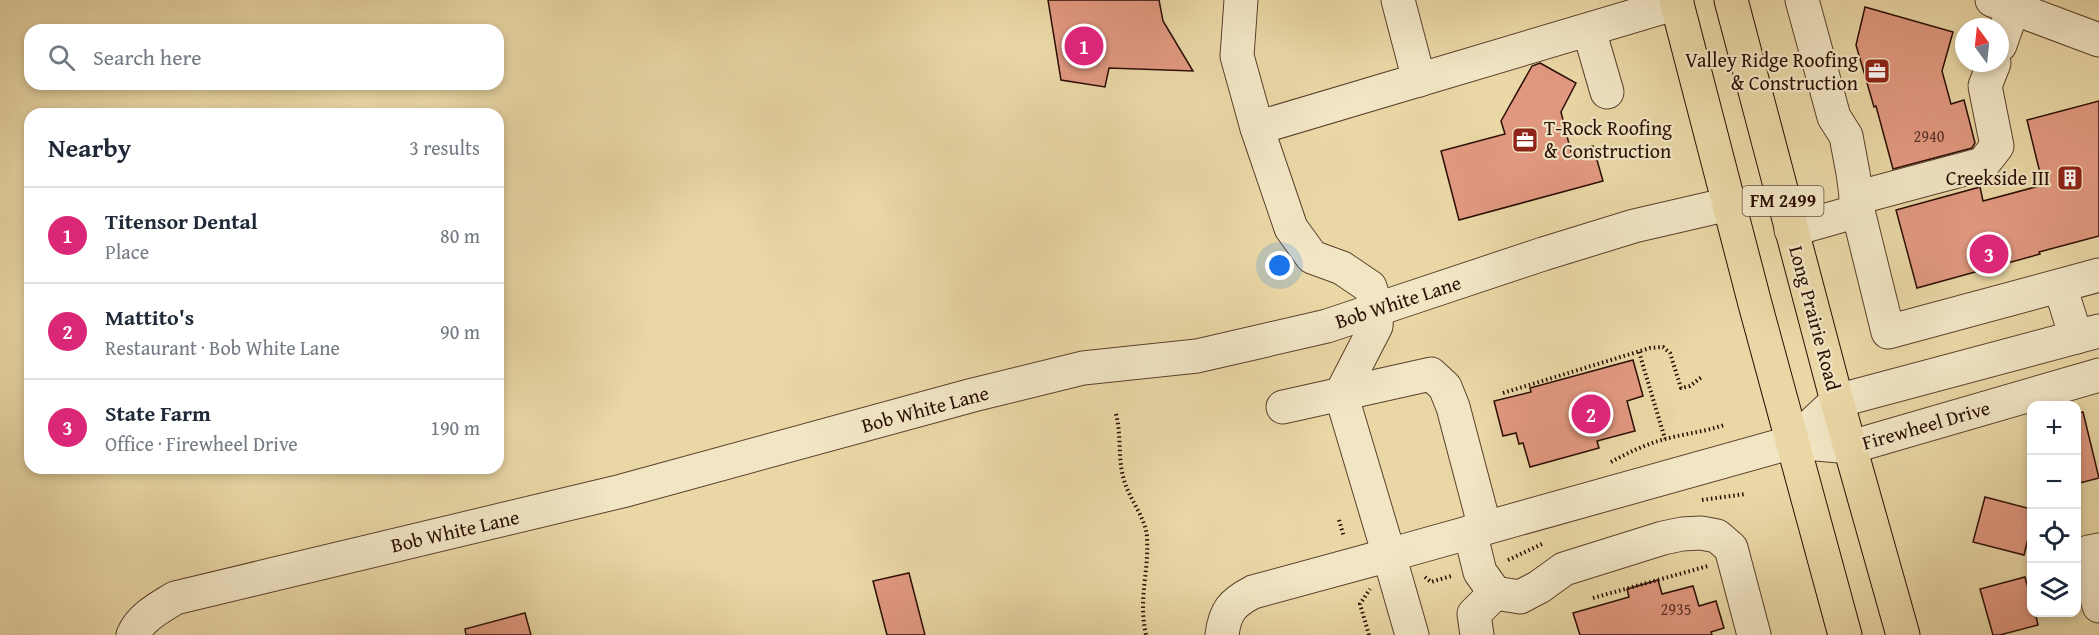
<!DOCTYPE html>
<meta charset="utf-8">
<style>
:root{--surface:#fff;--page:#f2f2f3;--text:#1f2937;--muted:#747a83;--line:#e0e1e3;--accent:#db2777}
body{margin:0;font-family:"Gentium Book Plus",serif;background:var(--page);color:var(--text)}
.controls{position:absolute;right:18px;bottom:18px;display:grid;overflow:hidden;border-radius:12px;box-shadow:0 3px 9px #0003}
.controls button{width:54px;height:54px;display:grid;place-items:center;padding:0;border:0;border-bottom:2px solid var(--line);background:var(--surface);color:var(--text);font:30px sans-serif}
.compass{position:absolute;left:1955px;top:18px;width:54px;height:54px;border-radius:50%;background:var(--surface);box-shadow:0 3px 9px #0003;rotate:345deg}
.you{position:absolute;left:1280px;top:266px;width:21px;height:21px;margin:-15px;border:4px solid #fff;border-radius:50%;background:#1a73e8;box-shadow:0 0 0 9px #1a73e833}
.badge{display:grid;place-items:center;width:39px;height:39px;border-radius:50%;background:var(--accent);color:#fff;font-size:20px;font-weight:700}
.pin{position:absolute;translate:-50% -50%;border:3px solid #fff;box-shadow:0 2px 6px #0006}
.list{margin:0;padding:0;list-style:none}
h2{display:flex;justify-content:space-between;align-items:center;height:78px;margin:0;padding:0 24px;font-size:26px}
h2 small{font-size:20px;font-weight:400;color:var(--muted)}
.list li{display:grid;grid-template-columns:39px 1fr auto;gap:18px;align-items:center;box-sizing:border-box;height:96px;padding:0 24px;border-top:2px solid var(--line)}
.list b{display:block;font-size:22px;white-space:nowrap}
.list p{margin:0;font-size:20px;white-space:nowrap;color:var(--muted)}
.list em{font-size:20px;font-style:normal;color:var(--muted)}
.icon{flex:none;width:33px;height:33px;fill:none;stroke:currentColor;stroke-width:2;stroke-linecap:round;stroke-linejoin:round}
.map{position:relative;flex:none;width:2099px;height:635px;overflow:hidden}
.search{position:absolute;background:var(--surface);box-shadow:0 3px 9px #0003;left:24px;top:24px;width:480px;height:66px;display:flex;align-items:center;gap:15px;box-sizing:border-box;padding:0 21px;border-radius:18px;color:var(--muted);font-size:22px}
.panel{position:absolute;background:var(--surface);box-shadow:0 3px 9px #0003;left:24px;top:108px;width:480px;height:366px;border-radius:18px}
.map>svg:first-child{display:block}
.building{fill:#e19880;stroke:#2b0e04;stroke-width:1.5}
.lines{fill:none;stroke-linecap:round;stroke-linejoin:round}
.minor-casing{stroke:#5a402c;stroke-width:35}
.major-casing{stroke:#2b0e04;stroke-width:35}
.path{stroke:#2b0e04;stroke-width:4;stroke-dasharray:1.5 3;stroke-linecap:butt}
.minor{stroke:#f1e5c4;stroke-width:33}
.major{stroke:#e9d7a5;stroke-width:33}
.labels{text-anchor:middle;stroke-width:4.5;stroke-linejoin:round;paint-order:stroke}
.number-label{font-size:16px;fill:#583023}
.shield{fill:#f1e5c4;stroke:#664e3e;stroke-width:1.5}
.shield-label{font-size:18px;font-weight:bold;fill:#2b0e04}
.poi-label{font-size:20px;fill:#2b0e04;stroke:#f1e5c4;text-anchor:end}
.street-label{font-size:20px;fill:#2b0e04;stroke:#f1e5c4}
</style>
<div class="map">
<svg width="2099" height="635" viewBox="0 0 2099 635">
<rect width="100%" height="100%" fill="#e9d7a5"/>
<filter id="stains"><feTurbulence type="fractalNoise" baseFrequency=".00333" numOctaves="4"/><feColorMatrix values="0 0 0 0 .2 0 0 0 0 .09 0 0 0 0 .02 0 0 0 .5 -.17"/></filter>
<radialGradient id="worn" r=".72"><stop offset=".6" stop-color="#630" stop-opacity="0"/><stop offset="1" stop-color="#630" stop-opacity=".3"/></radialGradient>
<g class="building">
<polygon points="1048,0 1159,0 1163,21 1193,71 1109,68 1105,87 1061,80"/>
<polygon points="1865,7 1953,32 1942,71 1951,104 1964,100 1975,143 1972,148 1893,169 1876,106 1874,107 1856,45"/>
<polygon points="1540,63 1576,83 1561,112 1571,152 1593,146 1603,181 1459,220 1441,151 1505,134 1501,121 1532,66"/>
<polygon points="2099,101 2099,236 2039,252 2040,254 1917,288 1896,210 1980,187 1983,201 2043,185 2027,120"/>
<polygon points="1633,360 1643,396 1627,401 1635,431 1597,441 1599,448 1530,467 1523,443 1519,444 1516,433 1503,436 1494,401 1531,392 1530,388"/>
<polygon points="2083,412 2099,478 2076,484 2076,413"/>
<polygon points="1985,497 2031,509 2031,527 2024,555 1973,542"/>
<polygon points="909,573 925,635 887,635 873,581"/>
<polygon points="2025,577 2031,599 2031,612 2035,612 2038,625 2000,635 1993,635 1980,589"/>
<polygon points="1658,580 1662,594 1693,586 1699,606 1716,601 1724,628 1711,632 1712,635 1580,635 1573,613 1629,597 1627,589"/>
<polygon points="525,613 531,635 466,635 465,629"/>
</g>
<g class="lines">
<defs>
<g id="minor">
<polyline points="1241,0 1237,56 1257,128 1677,3"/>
<polyline points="1398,0 1419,80"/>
<polyline points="1992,0 2099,40"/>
<polyline points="1589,30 1607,92"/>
<polyline points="2000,45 2013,8"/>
<polyline points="1257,128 1291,228 1312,257 1342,268 1370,287 1377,309 1376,326 1341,394 1389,555 1793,442 1851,447 2099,375"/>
<polyline points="1856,198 1983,164 1997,146 1985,86 1994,63"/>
<polyline points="1858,211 1888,332 2099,275"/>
<polyline points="1791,230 1858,211 1853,173 1846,136 1834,117 1802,0"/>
<polyline points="2060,286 2076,337"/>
<polyline points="1283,407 1431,374 1445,387 1453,407 1485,528"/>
<polyline points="1793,442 1837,401 2099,331"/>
<polyline points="1470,532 1480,572 1495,593 1520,597 1539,587 1564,569 1663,538 1682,534 1701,533 1717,536 1731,548 1754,635"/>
<polyline points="2099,550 2089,552 2091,575 2099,606"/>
<path d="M133 635C141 617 159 608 175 598L622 491 973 395 1083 368 1197 356 1327 326 1543 254 1634 226 1729 204"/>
<path d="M1222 635C1225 611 1232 603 1253 592L1389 555 1412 635"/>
<polyline points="1477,635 1474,614 1495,593"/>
</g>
<g id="major">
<polyline points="1676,0 1755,304 1845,635"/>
<polyline points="1731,0 1837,401 1903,635"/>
</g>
</defs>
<use href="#minor" class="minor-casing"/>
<use href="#major" class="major-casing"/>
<g class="path">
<polyline points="1639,352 1665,439"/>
<polyline points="1503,393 1650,348 1663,347 1670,353 1681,388 1690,386 1703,376"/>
<path d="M1116 414C1122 437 1117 461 1125 483 1131 502 1146 518 1147 538 1149 573 1138 598 1146 635"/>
<path d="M1611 462C1631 451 1651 442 1673 437 1690 433 1707 431 1724 425"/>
<polyline points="1702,500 1745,494"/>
<polyline points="1339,520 1344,537"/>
<polyline points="1508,560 1542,544"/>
<polyline points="1425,577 1431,582 1451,576"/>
<polyline points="1593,598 1708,566"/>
<polyline points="1369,635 1360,604 1370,589"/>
</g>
<use href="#minor" class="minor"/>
<use href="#major" class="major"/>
</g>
<defs>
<symbol id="office-square" viewBox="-11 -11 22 22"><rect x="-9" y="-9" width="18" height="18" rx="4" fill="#8f2418" stroke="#f1e5c4"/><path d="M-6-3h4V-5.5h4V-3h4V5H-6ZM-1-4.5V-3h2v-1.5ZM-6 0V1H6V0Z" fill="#fff"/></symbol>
<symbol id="building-square" viewBox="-11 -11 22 22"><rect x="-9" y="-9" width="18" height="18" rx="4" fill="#8f2418" stroke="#f1e5c4"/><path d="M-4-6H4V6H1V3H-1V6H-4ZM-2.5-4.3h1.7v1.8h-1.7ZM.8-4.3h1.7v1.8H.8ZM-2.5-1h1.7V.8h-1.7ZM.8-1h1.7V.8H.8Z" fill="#fff"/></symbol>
</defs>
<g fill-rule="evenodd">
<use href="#office-square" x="1862" y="56" width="30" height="30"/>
<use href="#office-square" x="1510" y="125" width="30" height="30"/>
<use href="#building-square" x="2055" y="163" width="30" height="30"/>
</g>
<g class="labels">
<g class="number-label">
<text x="1929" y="142">2940</text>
<text x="1676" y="615">2935</text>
</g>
<rect class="shield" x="1742.5" y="186" width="81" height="30" rx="4.5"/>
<g class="shield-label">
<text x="1783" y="207">FM 2499</text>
</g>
<g class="poi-label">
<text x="1858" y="67">Valley Ridge Roofing<tspan x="1858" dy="23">&amp; Construction</tspan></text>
<text x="1544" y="135" text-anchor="start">T-Rock Roofing<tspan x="1544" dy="23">&amp; Construction</tspan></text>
<text x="2050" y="185">Creekside III</text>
</g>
<g class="street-label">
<text transform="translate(1398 302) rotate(-18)" y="7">Bob White Lane</text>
<text transform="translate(1815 318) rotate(75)" y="7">Long Prairie Road</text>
<text transform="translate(925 409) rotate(-15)" y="7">Bob White Lane</text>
<text transform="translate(1926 425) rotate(-16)" y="7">Firewheel Drive</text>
<text transform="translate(455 531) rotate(-13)" y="7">Bob White Lane</text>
</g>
</g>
<rect width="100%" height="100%" filter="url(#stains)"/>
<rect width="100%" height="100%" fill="url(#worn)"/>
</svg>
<div class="controls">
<button>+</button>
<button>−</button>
<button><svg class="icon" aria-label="locate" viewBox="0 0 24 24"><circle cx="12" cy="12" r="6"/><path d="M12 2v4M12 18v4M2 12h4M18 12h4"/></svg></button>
<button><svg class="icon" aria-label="layers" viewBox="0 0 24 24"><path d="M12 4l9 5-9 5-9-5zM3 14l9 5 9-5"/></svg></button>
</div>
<svg class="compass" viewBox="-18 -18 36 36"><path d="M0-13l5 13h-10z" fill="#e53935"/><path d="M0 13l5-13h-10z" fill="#747a83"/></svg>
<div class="you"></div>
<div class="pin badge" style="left:1084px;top:46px">1</div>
<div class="pin badge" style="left:1591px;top:414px">2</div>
<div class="pin badge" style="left:1989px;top:254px">3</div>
<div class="search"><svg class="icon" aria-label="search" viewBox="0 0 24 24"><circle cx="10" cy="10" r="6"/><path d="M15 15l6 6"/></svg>Search here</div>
<section class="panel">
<h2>Nearby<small>3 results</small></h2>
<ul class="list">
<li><span class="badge">1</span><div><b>Titensor Dental</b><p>Place</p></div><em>80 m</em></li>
<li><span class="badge">2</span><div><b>Mattito's</b><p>Restaurant · Bob White Lane</p></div><em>90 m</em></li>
<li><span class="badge">3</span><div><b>State Farm</b><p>Office · Firewheel Drive</p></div><em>190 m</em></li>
</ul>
</section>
</div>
